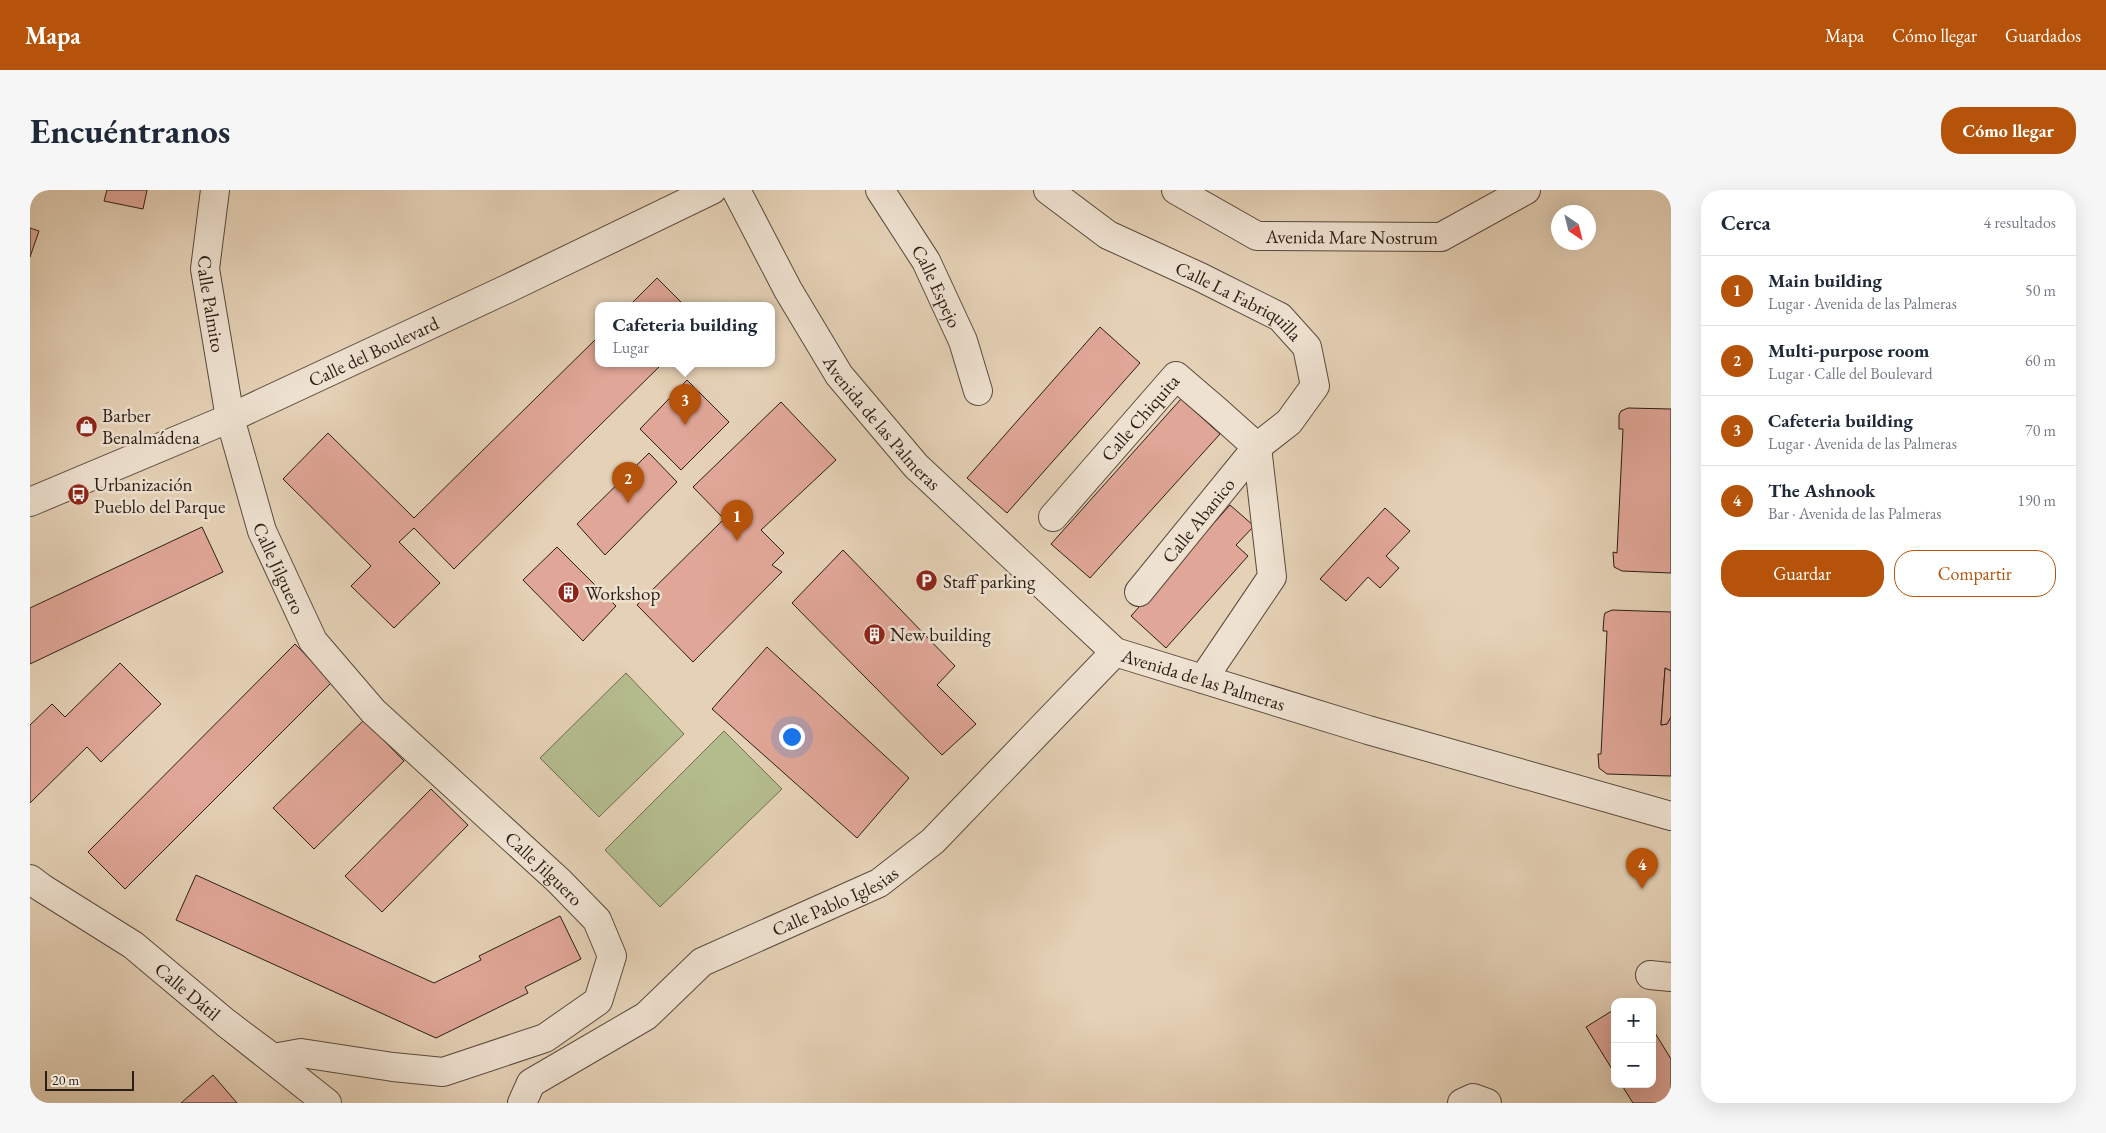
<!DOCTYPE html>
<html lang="es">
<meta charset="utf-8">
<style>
:root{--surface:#fff;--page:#f6f6f7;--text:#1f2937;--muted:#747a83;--line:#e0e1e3;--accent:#b45309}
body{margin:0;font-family:"EB Garamond",serif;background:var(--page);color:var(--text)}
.controls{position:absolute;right:15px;bottom:15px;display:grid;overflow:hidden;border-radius:10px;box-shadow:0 5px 20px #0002}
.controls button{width:45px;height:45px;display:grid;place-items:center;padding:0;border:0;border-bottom:1px solid var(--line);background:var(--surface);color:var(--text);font:25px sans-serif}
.compass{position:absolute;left:1521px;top:15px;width:45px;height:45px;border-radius:50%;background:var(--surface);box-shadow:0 5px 20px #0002;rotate:145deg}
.scale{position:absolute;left:15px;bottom:12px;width:89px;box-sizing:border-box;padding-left:5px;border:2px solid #2b1e16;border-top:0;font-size:14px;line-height:18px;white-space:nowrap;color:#2b1e16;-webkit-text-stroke:4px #eee1d0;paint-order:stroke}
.you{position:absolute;left:761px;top:546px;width:18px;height:18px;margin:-12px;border:4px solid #fff;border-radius:50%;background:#1a73e8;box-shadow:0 0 0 8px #1a73e833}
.badge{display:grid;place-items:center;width:32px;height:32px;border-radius:50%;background:var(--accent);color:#fff;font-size:16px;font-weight:700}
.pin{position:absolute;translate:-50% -41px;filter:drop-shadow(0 1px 2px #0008)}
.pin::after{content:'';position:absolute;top:26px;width:18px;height:15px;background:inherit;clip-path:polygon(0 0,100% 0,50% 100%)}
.popup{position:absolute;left:565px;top:112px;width:180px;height:65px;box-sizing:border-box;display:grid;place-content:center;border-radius:10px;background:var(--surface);filter:drop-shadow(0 1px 4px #0005);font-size:16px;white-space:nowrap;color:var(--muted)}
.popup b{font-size:19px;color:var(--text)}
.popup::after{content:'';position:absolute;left:50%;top:100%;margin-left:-10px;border:10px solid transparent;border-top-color:var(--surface)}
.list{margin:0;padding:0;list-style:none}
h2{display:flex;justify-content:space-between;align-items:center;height:65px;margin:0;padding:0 20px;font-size:21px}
h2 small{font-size:16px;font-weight:400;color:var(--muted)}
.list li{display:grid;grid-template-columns:32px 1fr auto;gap:15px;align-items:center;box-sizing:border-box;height:70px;padding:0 20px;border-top:1px solid var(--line)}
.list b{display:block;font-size:19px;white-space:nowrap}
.list p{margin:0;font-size:16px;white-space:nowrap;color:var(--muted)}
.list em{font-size:16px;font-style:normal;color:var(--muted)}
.actions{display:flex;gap:10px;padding:15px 20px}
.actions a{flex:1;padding:11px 0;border:1px solid var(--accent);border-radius:20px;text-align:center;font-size:18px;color:var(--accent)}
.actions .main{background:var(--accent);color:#fff}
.map{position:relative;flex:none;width:1641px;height:913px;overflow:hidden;border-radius:20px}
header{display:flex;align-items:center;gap:30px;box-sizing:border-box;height:70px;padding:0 25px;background:var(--accent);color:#fff}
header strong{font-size:24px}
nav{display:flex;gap:28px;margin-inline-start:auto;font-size:18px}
.intro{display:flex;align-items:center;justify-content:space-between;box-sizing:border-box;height:120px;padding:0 30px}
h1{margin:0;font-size:35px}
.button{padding:12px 22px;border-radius:20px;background:var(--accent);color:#fff;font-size:18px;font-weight:700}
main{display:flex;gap:30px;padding:0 30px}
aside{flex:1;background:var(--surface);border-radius:20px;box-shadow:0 5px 20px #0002}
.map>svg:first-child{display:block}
.green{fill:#b4bc8e;stroke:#706d52}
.building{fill:#e0a697;stroke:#2b1e16}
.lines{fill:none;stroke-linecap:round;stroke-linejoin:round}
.minor-casing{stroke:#5a4b3e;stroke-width:30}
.tertiary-casing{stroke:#5a4b3e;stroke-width:30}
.minor{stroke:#eee1d0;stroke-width:28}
.tertiary{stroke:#eee1d0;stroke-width:28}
.labels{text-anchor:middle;stroke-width:5;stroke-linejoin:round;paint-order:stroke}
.street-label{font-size:19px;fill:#2b1e16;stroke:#eee1d0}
.poi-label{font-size:19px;fill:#2b1e16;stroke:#eee1d0;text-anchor:start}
</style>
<header>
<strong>Mapa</strong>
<nav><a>Mapa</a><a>Cómo llegar</a><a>Guardados</a></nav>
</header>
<div class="intro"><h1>Encuéntranos</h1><a class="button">Cómo llegar</a></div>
<main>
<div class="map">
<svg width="1641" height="913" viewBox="0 0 1641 913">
<rect width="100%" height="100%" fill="#e5d1b6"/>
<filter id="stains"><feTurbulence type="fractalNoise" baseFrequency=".004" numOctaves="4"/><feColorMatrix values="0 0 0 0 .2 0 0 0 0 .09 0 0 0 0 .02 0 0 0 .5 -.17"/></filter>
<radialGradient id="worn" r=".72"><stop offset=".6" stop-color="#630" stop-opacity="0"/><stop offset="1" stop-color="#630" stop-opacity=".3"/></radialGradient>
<g class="green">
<polygon points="596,483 654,544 569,627 510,568"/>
<polygon points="694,541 752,599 630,717 575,660"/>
</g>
<g class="building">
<polygon points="77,0 117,0 113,19 74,11"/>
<polygon points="0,38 9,41 0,67"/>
<polygon points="627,88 655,116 599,116"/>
<polygon points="1070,137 1110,173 977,323 937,288"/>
<polygon points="569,146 569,174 632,174 424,379 384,338 369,352 410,393 364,438 321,396 341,376 253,289 298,243 384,328"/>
<polygon points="657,190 699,232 651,280 610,239"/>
<polygon points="1151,209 1190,244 1060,388 1021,354"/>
<polygon points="751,212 806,270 731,340 754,363 742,375 752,382 663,472 607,415 694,329 663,297"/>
<polygon points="1598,218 1641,219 1641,383 1592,381 1584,377 1583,362 1587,363 1593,239 1589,239 1589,225 1591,221"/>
<polygon points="619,263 647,292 575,365 547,334"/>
<polygon points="1200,315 1224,336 1206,355 1218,366 1136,458 1101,426"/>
<polygon points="1355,318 1380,341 1356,366 1369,378 1350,398 1338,387 1316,411 1290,389"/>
<polygon points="172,337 193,382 0,474 0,418"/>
<polygon points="527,357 586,416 553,451 493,390"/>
<polygon points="813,360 925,476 907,495 946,534 912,565 762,413"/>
<polygon points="1582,420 1641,422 1641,481 1635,478 1631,535 1637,534 1641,527 1641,586 1577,584 1569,578 1568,564 1571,564 1577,441 1573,441 1574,427 1575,423"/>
<polygon points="265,454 302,492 95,699 58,662"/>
<polygon points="737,457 879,588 827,648 682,519"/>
<polygon points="90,473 131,514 71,572 57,557 0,613 0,535 22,514 35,527"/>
<polygon points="1635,478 1641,481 1641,527 1637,534 1631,535"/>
<polygon points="334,530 374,571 284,659 243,618"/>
<polygon points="401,599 438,635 352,722 315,686"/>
<polygon points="166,685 404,793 451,770 449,766 530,726 551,769 495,797 498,803 406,848 146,730"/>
<polygon points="1585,819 1585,884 1556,837"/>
<polygon points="1622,838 1641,869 1641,913 1603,913 1591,894 1622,894"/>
<polygon points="183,885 207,913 151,913"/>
</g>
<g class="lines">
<defs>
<g id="minor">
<path id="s1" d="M185 0 175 79 200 228 232 341 283 451 343 521 529 691 567 730 582 766 568 811 515 848 413 882 363 877 271 863 243 868 196 833"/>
<path id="s2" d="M850 0 896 71 933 151 948 201"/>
<path id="s3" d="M1018 0 1078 45 1170 87 1250 127 1277 157 1285 196 1259 232 1227 257 1242 387 1173 489"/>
<path id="s4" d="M0 312 200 228 479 98 682 0"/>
<path id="s5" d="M1023 327 1146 186 1188 222 1227 257 1109 402"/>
<path id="s6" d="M0 689 12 698 103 755 196 833 297 913"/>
<polyline points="1620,785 1641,787"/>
<path id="s7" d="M492 913 501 893 616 826 672 772 849 693 903 651 1085 462"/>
<polyline points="1432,913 1443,908 1457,913"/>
</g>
<g id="tertiary">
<path id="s8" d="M706 0 758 100 809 185 886 276 1085 462 1338 540 1641 626"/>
<path id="s9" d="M1146 0 1227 46 1411 47 1496 0"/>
</g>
</defs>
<use href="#minor" class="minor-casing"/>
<use href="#tertiary" class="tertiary-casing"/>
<use href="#minor" class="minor"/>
<use href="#tertiary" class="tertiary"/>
</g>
<defs>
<symbol id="shop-disc" viewBox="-11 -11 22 22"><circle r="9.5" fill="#8f2418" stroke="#eee1d0"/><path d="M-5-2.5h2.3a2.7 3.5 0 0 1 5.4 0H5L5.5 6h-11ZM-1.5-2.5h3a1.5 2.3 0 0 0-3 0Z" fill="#fff"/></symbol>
<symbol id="bus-disc" viewBox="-11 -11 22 22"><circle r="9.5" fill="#8f2418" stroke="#eee1d0"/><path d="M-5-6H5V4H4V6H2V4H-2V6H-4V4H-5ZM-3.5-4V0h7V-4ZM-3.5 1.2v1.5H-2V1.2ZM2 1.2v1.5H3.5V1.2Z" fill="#fff"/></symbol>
<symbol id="parking-disc" viewBox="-11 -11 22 22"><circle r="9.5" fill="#8f2418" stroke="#eee1d0"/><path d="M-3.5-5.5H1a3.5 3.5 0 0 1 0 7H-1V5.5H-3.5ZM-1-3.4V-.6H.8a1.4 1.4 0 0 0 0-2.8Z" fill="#fff"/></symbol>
<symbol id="building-disc" viewBox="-11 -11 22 22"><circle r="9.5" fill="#8f2418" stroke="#eee1d0"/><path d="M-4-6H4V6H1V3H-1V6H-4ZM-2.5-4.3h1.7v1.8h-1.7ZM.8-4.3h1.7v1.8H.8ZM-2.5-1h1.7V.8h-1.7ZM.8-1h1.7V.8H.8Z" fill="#fff"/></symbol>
</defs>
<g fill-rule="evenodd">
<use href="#shop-disc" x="44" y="224" width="25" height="25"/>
<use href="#bus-disc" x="36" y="292" width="25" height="25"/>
<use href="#parking-disc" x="884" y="378" width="25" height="25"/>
<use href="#building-disc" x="526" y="390" width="25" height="25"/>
<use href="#building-disc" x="832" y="432" width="25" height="25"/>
</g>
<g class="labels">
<g class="street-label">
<text dy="7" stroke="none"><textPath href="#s9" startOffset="188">Avenida Mare Nostrum</textPath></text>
<text dy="7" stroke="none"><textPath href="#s2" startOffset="112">Calle Espejo</textPath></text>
<text dy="7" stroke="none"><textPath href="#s1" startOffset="115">Calle Palmito</textPath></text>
<text dy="7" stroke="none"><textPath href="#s3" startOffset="222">Calle La Fabriquilla</textPath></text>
<text dy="7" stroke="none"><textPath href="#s4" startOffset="375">Calle del Boulevard</textPath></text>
<text dy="7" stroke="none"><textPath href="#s8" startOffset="276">Avenida de las Palmeras</textPath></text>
<text dy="7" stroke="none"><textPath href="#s5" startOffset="132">Calle Chiquita</textPath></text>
<text transform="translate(1168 330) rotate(-51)" y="7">Calle Abanico</text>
<text dy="7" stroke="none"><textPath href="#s1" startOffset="389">Calle Jilguero</textPath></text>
<text dy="7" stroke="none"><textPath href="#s8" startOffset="696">Avenida de las Palmeras</textPath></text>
<text dy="7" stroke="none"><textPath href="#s1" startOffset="794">Calle Jilguero</textPath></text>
<text dy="7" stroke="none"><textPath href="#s7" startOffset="379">Calle Pablo Iglesias</textPath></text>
<text dy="7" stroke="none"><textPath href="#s6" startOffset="194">Calle Dátil</textPath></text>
</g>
<g class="poi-label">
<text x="72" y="232">Barber<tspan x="72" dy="22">Benalmádena</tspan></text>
<text x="64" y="301">Urbanización<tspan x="64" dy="22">Pueblo del Parque</tspan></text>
<text x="913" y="398">Staff parking</text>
<text x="555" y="410">Workshop</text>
<text x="860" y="451">New building</text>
</g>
</g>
<rect width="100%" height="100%" filter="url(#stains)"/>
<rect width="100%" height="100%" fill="url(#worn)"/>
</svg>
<div class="controls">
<button>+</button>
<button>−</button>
</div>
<svg class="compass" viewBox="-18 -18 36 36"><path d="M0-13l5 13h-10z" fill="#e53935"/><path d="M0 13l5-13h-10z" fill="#747a83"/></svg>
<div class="scale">20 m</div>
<div class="you"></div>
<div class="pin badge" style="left:707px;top:351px">1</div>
<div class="pin badge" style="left:598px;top:313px">2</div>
<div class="pin badge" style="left:655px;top:235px">3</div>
<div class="popup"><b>Cafeteria building</b>Lugar</div>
<div class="pin badge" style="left:1612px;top:699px">4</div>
</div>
<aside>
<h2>Cerca<small>4 resultados</small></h2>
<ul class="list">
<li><span class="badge">1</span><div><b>Main building</b><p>Lugar · Avenida de las Palmeras</p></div><em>50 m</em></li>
<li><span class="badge">2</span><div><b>Multi-purpose room</b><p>Lugar · Calle del Boulevard</p></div><em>60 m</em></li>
<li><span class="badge">3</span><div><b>Cafeteria building</b><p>Lugar · Avenida de las Palmeras</p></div><em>70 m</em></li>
<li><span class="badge">4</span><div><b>The Ashnook</b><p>Bar · Avenida de las Palmeras</p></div><em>190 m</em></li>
</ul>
<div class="actions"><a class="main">Guardar</a><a>Compartir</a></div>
</aside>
</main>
